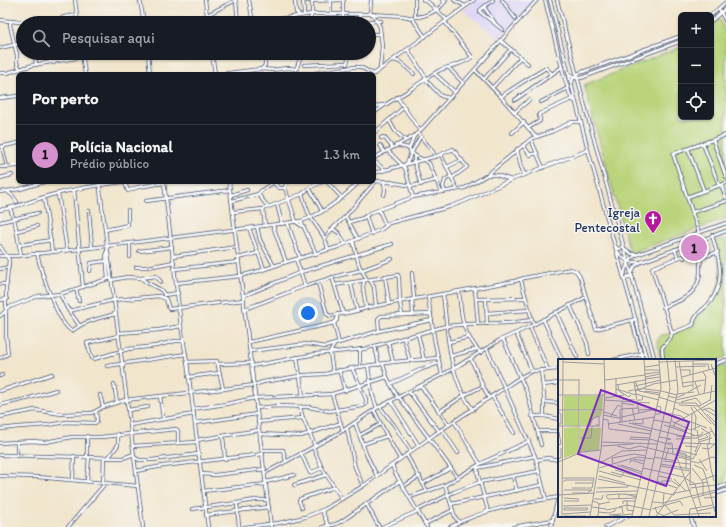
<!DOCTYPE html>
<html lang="pt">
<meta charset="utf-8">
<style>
:root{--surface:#171b24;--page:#20242c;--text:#f1f3f6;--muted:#9ea1a6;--line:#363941;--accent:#d690ce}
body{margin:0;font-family:Itim,sans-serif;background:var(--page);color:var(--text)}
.controls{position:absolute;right:12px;top:12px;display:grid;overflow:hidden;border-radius:6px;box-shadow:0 1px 3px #0004}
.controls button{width:36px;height:36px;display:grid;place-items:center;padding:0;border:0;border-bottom:1px solid var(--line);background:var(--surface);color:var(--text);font:20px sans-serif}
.you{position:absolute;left:308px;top:313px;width:14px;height:14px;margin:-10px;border:3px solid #fff;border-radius:50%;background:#1a73e8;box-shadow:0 0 0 6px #1a73e833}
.badge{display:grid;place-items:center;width:26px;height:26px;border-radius:50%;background:var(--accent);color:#111;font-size:13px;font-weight:700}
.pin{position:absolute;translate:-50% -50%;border:2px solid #fff;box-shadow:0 1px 4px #0006}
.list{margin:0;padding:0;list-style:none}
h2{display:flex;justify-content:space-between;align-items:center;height:52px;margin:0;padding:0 16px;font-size:17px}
h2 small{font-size:13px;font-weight:400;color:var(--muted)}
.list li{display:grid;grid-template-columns:26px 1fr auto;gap:12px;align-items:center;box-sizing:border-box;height:60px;padding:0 16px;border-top:1px solid var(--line)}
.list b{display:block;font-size:15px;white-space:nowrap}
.list p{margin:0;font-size:13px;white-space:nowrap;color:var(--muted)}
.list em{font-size:13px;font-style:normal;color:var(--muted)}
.icon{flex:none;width:22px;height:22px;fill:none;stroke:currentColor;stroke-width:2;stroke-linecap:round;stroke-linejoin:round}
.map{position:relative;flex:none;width:726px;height:527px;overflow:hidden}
.search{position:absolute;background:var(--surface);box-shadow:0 1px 3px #0004;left:16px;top:16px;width:360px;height:44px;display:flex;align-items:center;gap:10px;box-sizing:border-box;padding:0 14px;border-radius:22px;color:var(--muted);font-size:15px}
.panel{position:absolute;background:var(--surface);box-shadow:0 1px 3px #0004;left:16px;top:72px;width:360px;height:112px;border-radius:6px}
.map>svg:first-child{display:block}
.built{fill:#ddd5f6}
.green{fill:#b9d47a;stroke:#6a826c}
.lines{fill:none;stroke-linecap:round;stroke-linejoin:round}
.minor-casing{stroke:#3b4a6e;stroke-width:4}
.minor{stroke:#fff;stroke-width:2.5}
.labels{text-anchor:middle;stroke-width:3;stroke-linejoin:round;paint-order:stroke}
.poi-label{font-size:13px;fill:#1b2f5e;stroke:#f6f6f2;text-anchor:end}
.inset-road{fill:none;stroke:#9b9ca0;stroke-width:1}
.view{fill:#7b2cbf;fill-opacity:0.15;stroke:#7b2cbf;stroke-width:2}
.inset-edge{fill:none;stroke:#1b2f5e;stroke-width:2}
</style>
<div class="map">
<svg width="726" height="527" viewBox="0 0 726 527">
<rect width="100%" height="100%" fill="#f6f6f2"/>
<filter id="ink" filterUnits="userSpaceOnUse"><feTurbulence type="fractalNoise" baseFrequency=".025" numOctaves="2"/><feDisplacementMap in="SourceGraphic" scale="8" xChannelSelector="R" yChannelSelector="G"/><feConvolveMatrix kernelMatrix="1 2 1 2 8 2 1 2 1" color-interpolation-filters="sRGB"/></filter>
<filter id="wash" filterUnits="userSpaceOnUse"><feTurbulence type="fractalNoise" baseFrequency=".012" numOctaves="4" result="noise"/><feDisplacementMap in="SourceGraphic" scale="16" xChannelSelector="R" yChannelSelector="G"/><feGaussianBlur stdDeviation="0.9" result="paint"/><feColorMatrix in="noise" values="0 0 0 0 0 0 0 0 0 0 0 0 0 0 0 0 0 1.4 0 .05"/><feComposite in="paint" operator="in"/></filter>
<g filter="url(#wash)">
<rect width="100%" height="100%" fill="#f1e5cc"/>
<polygon class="built" points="475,0 536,0 499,39 463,10"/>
<g class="green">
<polygon points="720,18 726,36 726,219 630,253 584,85 681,47 681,117 711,117 711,26"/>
<path d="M726 239V357L715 361 661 360 657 341 661 335 670 334 694 325C698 315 703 313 708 304 725 281 722 267 714 241Z"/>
<polygon points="726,365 726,482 715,486 715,369"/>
</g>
</g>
<g filter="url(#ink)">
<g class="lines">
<defs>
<g id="minor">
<polyline points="75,0 78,23"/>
<polyline points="140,0 144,23"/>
<polyline points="205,0 208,23"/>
<polyline points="236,0 238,23"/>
<polyline points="249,0 253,23"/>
<polyline points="295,0 296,12 299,15"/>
<polyline points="303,0 304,14"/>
<polyline points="343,0 343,21"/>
<polyline points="415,0 415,17"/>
<polyline points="423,0 428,2 447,20"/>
<polyline points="442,0 445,2"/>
<polyline points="454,0 465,6"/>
<polyline points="493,0 480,10 480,12 503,30"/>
<polyline points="502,0 515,18"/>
<polyline points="545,0 564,76 570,95 574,101"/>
<polyline points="550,0 588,150 647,360"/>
<polyline points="557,0 587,114 655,360"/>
<polyline points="303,1 344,0"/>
<polyline points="484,7 495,23"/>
<polyline points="719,9 726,22"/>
<polyline points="331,13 331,0"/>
<polyline points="370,14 371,0"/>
<polyline points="373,14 380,27 382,46 380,69"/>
<polyline points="207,15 236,0"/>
<polyline points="711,15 726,2"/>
<path d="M415 17C426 17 441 9 446 0"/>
<polyline points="0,20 30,23 52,20 67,23"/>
<polyline points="11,21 10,25 17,55 17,63 20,69"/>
<polyline points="359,21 359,14"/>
<polyline points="711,21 726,8"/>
<polyline points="309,22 381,21"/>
<polyline points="309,22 312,14 312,1"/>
<polyline points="52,23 64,17 77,15"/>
<polyline points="253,23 312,14 370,14 404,16 412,18 425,37"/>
<polyline points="369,34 380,34"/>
<polyline points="500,40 528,64"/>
<polyline points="0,48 23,43"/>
<polyline points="408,50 426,78"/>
<polyline points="35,53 36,65"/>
<polyline points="49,53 51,61 54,63"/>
<polyline points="82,53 85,74"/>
<polyline points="148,53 150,74"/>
<polyline points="212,53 215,74"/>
<polyline points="394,60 400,62 414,74"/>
<polyline points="347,64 349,53"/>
<polyline points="304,65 347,63"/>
<polyline points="448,67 463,83"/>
<polyline points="262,69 265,65 265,56 277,53"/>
<polyline points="296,70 302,53"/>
<polyline points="475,70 501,97 536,137"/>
<polyline points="0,73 7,73 33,65 83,57"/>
<polyline points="295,73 314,73 353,67 360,67 374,74"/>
<polyline points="568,73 574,78 581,78 681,41"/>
<polyline points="221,74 261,69 273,70 287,68 297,69"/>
<polyline points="374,74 474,0"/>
<polyline points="435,74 455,92"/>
<polyline points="425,79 441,96 449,98"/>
<polyline points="484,79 511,49"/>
<polyline points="572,83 573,78 577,74 681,36"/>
<polyline points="492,88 521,57"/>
<polyline points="397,97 420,131"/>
<path d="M501 97C515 86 531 77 546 68L552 74"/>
<polyline points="0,98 18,96"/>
<polyline points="515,100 562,67"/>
<polyline points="541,102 568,88"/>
<polyline points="374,110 377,106 383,105"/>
<polyline points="515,112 529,100"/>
<path d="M374 113C385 104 397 98 408 91 419 84 429 76 440 70 451 65 463 65 472 57L445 22"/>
<polyline points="389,120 395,131 405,140"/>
<polyline points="528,128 540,121 539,114 572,99"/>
<polyline points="374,133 404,107"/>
<polyline points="418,133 433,152 435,157"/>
<polyline points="512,133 524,122"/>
<polyline points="381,138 384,137 392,147"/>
<polyline points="531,139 543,168"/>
<polyline points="713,140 726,177"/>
<polyline points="703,144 719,185"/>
<polyline points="380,145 384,152"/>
<polyline points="396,145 408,148 414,155 429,163 441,192"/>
<polyline points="523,145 530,155 537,153"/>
<polyline points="2,146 7,167"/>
<polyline points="0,147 18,143"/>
<polyline points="409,149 414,136"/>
<polyline points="517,149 521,167 525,175"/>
<polyline points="688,149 704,191"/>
<polyline points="387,150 405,168 413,197"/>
<polyline points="412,152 420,137"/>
<polyline points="414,155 414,161 421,185"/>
<polyline points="441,155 457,189"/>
<polyline points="374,158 414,136 420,131 537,0"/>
<polyline points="374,161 385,170"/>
<polyline points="406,164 409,159 411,151"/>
<polyline points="0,167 18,166"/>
<polyline points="447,167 462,160"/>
<polyline points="374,173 437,156 453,149 467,167 452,178"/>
<polyline points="487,175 497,175 511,180"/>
<polyline points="0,178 12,175"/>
<polyline points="374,181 389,182 413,186 436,180"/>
<polyline points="384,181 385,190 384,195"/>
<polyline points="99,182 143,527"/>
<polyline points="123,182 125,183 128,191 138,187 164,183"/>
<polyline points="164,182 181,326 187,362 208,527"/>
<polyline points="229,182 271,527"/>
<polyline points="273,182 279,188 285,188 296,222 302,226"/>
<polyline points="327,182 342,198"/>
<polyline points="721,185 726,198"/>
<polyline points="285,188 286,184 288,182"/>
<polyline points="310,189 322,211"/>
<polyline points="74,190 83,287"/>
<polyline points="445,191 443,187 445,180 451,176"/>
<polyline points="0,192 20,189 44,182"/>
<polyline points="8,192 13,196 17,202"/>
<polyline points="58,194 67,250"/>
<polyline points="258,194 268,207"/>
<path d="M302 194C305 202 306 209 310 216 316 227 327 237 328 250"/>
<polyline points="231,195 247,190"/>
<polyline points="687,197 726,183"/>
<polyline points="44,198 52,251"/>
<polyline points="146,201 230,190"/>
<polyline points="232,201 258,194 262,190 274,182"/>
<polyline points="277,204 282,224"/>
<polyline points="10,208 15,223 21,255"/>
<polyline points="263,209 265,226"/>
<path d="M0 210C17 207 34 200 51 195 74 189 98 185 122 182"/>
<polyline points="379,210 386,226"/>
<polyline points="89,211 92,247"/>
<polyline points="233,212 263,209 302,194 311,187 322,182"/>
<polyline points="693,212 726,201"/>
<polyline points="366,216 372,234"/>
<polyline points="346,217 358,239"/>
<polyline points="301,221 316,254"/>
<polyline points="0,222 38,213"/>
<polyline points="349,222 363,218 370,213 413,197 465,188 487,175 531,139 553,131 572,122 581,122"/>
<polyline points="288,224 300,258"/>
<polyline points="273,226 286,262"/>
<polyline points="257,227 260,240 274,266"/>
<polyline points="249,228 264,269"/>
<polyline points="333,229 339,233 345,244"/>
<polyline points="105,230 128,225 128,210"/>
<polyline points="17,231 37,226"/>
<polyline points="699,233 673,154 726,135"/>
<polyline points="325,239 331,230 345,217 376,181"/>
<polyline points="353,241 359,265 367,280"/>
<polyline points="20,245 51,240"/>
<polyline points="0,246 9,260 6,288 6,335 8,354 0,358"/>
<polyline points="616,247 618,249 620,249 623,245"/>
<polyline points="625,249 632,254 637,254"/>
<polyline points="675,249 678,258"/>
<polyline points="107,251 106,253 108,279"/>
<polyline points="139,251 172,247"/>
<path d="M618 252C623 260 629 263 639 262"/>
<path d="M37 253C40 268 58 325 72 331 84 321 100 318 115 314"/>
<path d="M0 256H16L107 246 301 221C323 214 342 199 359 182"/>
<polyline points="173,256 237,247"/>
<polyline points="130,257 130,243"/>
<polyline points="238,258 258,253"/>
<path d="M684 258 682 256 652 268 672 333 693 325C694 322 694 319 696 317 700 310 707 307 711 301 726 279 719 259 712 235"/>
<polyline points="296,259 305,286"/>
<polyline points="136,267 148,267 174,262"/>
<polyline points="0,269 9,267"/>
<polyline points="175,269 238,262"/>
<polyline points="90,271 91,263 106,261"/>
<polyline points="412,273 414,299"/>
<polyline points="632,273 634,267 641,262 726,231"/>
<polyline points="385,276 389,304"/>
<path d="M624 276C625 267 628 260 636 255L726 223"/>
<polyline points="332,277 343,313"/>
<polyline points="141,278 156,276 161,282"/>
<polyline points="112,280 127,277 141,278 146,282 161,290 165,295"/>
<polyline points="370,280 374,287 376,306"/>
<polyline points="521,280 532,320"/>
<polyline points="625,280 628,276 633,278"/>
<polyline points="364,281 363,287 366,308"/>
<polyline points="176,283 240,276 259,271 286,262 338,247 382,229 389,223 449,207 465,201 511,180 588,150"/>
<polyline points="318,283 327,314 330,316 352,312 370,307 515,281 524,278 571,269 576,271 580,277 596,329 636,319"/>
<polyline points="351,283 357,311"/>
<polyline points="0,284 7,284"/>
<polyline points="335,285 398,275 399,278 400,302 402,315"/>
<polyline points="76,289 79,301"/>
<polyline points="475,289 478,324"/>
<path d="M459 292C462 319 461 331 481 353"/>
<polyline points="60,294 67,308 79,325"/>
<path d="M443 294C448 334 448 377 473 410"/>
<polyline points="164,295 178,293"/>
<polyline points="243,296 301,272 392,244"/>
<polyline points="428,297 435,343 442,375"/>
<polyline points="412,299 413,314"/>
<polyline points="476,299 526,298"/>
<polyline points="486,299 487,324"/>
<polyline points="0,300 7,299"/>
<polyline points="570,305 587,343 589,354"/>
<path d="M663 307C678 302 695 296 699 279 701 273 699 266 701 260L703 257 718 252"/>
<polyline points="7,308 38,296 60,294 111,278"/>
<polyline points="245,309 305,286 341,275 362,270 392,259"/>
<polyline points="69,311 114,300 159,296 166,299 169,309 244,300"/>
<polyline points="556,312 577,357"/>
<polyline points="487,313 529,310"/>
<polyline points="0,316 6,311"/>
<polyline points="543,319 562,360"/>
<polyline points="632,321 643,360"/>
<polyline points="334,323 339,343"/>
<polyline points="530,327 548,370"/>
<polyline points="379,331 378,319 381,316 431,314"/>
<polyline points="118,333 159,330 181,326"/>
<polyline points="516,333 532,371"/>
<polyline points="418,334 424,360"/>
<polyline points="118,336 87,343 92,358 94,359 128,349 156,346 175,341 184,341"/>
<polyline points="404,339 410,361"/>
<polyline points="503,339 528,395 541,445"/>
<polyline points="249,342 334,323 337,320 337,314"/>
<polyline points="388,342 393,362"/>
<polyline points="449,342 469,337"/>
<polyline points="375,346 379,365"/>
<polyline points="360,349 360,367"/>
<polyline points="487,349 535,456 546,499"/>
<polyline points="250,351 307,344 325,347 379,331 432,320"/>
<polyline points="451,356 477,349"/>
<polyline points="297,357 303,396"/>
<polyline points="471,359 483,386"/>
<polyline points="613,360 645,353"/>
<polyline points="663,360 662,348 671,337 672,333"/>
<polyline points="187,362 217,361 223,389"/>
<polyline points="218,364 252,363"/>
<polyline points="383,364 387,377"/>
<polyline points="715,364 726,360"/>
<polyline points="107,366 186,354"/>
<polyline points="252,366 316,354 364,349 446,326 469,324 509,323 532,320 534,324"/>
<polyline points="368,366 372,393 377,408"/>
<polyline points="339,370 345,391"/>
<polyline points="541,370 544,397 544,416 559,419"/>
<polyline points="333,372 330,353 334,345"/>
<polyline points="0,376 2,375"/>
<polyline points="188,377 220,373"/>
<polyline points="114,384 117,402"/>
<polyline points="390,384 422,369 439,363"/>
<polyline points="543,385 559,383"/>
<polyline points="421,386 449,425"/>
<polyline points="0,391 52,374"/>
<polyline points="409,392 439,431"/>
<polyline points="100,395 103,407"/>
<polyline points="160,396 163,418"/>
<polyline points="492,396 514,433"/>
<polyline points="399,397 458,478"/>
<polyline points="391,401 419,446"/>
<polyline points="545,402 559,403"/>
<polyline points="0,405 30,398 56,390"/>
<polyline points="300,407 303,418 315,446"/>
<polyline points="380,407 394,425 411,451"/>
<polyline points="256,408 278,406 309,407 329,411 363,406 366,404 366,399 352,368"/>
<polyline points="193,409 226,404 255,398 332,394"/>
<polyline points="128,410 148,407"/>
<polyline points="374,410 387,436 400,459"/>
<polyline points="439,412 463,396 483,386 489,398"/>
<polyline points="532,416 544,416"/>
<polyline points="0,417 35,410 62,414 92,413 103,407 125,400 223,389 254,385 263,382 305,375 325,374 352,368 393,362 438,358"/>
<polyline points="454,421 480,464"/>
<polyline points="258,422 303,418"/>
<polyline points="195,423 257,414"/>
<polyline points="355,423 366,454 377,476"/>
<polyline points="130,425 194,414"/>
<polyline points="0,429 19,427 48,425 67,422 95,423 97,421 96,411"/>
<polyline points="347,429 355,467 363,486"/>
<polyline points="442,429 458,453"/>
<polyline points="343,431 332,394 387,377 398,398"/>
<polyline points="538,431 559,431"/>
<polyline points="260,434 301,436 341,423"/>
<polyline points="360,435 381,424"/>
<polyline points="87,436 87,457"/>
<polyline points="223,436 225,459"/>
<polyline points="197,440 259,430"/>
<polyline points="17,442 17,456"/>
<polyline points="0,443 32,441 45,442 72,437 101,437 176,429 178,431 178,443"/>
<polyline points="363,444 387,436"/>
<polyline points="133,446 197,442"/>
<polyline points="313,447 322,468 342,499"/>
<polyline points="262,450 283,450 286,461"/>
<polyline points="301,453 310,473 322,468"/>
<polyline points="406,454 427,491"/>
<polyline points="0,455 123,458 134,454"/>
<polyline points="134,457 139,460 152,460 199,454"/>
<polyline points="108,458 118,445 118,434"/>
<polyline points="536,460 548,458 559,460"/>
<polyline points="392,465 395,473 427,527"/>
<polyline points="477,467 478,475 488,511"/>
<polyline points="477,468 535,456"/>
<polyline points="136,471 163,466 263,454"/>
<polyline points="265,473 339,433 377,408 453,369 500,340 527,328 586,297"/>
<polyline points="201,474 215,475 265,469"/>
<polyline points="0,476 37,477 138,486"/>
<polyline points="513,476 517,491"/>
<polyline points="73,480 74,456"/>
<polyline points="87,481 89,457"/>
<polyline points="266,482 294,475"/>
<polyline points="424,483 451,468"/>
<polyline points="294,485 326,475"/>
<polyline points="445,485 455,517 459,522"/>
<polyline points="404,486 420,476"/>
<polyline points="715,489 726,485"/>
<polyline points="203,491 266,484"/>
<polyline points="715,494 726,490"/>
<polyline points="410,497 445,485 480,464 529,441"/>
<polyline points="366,503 379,527"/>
<polyline points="451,504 542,485"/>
<polyline points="302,508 299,501 300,499 334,487"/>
<polyline points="192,509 237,503"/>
<polyline points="418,510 454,492 480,482 539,471"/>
<polyline points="322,511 328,525"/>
<polyline points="206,515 269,507"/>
<polyline points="690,516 694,527"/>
<polyline points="425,524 453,510"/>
<polyline points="68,527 103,486 104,458"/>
<polyline points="239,527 237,503 255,500 268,500"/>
<polyline points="244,527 279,523 305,517 325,509 363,486 435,434 519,378 532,371 559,369"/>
<polyline points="323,527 336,524 342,521 400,481"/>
<polyline points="382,527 418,511"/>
<path d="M450 527C483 509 522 503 559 497"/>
<polyline points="513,527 553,520"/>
<polyline points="551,527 558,498"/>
<polyline points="605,527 628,516"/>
</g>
</defs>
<use href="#minor" class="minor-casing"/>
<use href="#minor" class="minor"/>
</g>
</g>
<defs>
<symbol id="church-pin" viewBox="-11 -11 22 30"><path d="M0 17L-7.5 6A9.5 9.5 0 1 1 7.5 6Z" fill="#b5179e" stroke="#f6f6f2"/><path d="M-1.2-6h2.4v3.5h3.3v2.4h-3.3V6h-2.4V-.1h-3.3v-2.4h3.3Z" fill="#fff"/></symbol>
</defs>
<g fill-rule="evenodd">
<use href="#church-pin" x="643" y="209" width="20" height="27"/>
</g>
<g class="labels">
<g class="poi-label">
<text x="640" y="217">Igreja<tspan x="640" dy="15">Pentecostal</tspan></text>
</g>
</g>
<g transform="translate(558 359)">
<rect width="158" height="158" fill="#f1e5cc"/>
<path d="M6 37H21V51H6ZM22 37H45L44 51H22ZM6 52H21V67L6 66ZM22 52H44L43 57 36 59 32 66H22ZM20 68V94L6 99V69ZM22 69H43L41 91 22 93Z" fill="#b9d47a"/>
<path class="inset-road" d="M86 1 88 28M121 2 125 28 134 26M5 3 46 5M101 3 158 1M135 5H150L151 11M153 5 158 19M87 8 101 6M118 8 148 7M87 11H102M123 11H132V16M145 13 148 18 146 35M87 15 102 13M87 18 102 15M124 18 158 9M58 20V37M87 20 102 18M0 21H21M47 21 87 16M77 22 81 32 102 36M76 23 81 54M137 23 141 35M124 24 147 21M58 26 87 21M60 26 61 32 71 38 73 36M77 27 103 21M135 29V2M58 30 78 36M87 30 103 32M70 32 88 29M78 32 95 25 119 21M86 32 102 34M103 32 119 36M130 33 143 26M78 35 85 37 84 41H80M119 35 136 33M0 36H47M85 37 101 41M110 37 118 39 127 35M101 38 119 44H138L158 68M47 39 66 36M64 40 77 41M46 41 92 44M118 41 157 32M152 42 154 26M64 43V63M123 43 138 39 144 46M64 44 76 46M121 46 141 47 152 41M133 48 138 58 137 72M136 48 153 65M74 49 77 61M116 49 131 56M62 50V64M63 50 80 49M146 50 158 57M0 51H45M81 51 99 50M144 51 151 49 158 53M0 53 3 55V65H0M46 53 59 57M98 55H102L103 48 99 47M149 55 158 64M45 56 60 59 94 51 123 57 127 60M53 57 60 46 63 48M45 60 50 61 51 70 93 75M125 60 149 69M96 61 112 64M113 62 133 71 142 67M71 64 128 78M74 64 85 65V60M50 65 97 58M60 65 94 72M106 66 136 76M112 66 128 72M0 67H42M21 67V20M32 67 34 60 41 57V66H38M116 67 117 64 158 41M21 68V94M152 68 158 79M143 69 152 75 151 86M118 77 133 78M134 77 143 76 145 73M72 78 91 79M101 78 113 80 109 81M22 79H33L34 68M71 80 92 81M92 80 113 86M118 80 139 79 154 72M141 81 150 78 148 76M43 83 99 85M141 83 154 79M108 84H114L115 95M127 84H123L118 96 141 157M127 84 158 85M149 85 153 110M0 86 3 85 1 73M43 87 75 85M59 87 71 90 82 87 135 100 143 85M127 87 139 88M107 89 121 90M144 89 151 90 157 85M120 91 139 96M120 93 128 95V109M137 93 141 83 139 71M119 94 133 98M96 98 118 102M120 98 132 101M0 100 3 99V89M75 100 87 102M141 100 149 112M107 101 111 89M105 102 132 105M132 102 140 104 154 98 158 99M0 103 24 93 43 91M42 104 64 92 89 91M72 104 73 101 86 105M55 105 54 99 76 95 88 97M103 105 132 110M59 106 84 115M63 106 84 113M136 106 145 110 148 118 157 153M103 107 132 112M41 109 79 98 96 100M85 109 126 118M134 109 145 123V137M153 110 156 122M57 111 78 117M41 112 63 118 66 114M53 113 83 121M41 117 67 124M101 117 114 120M5 119H36L34 129H29M127 119 137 125 143 147M40 120 116 136 117 134M116 120 128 132M144 121 158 116M99 122 119 129M103 122H114L121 127M6 123 7 121H35M17 124H35M132 125 134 54M131 126 150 123M14 129H28M39 129 70 128V126M132 129 158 126M6 131H34L29 134M38 133 80 132M14 134H28M117 134 133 131M61 135 79 136M67 135 79 138M0 136 37 134M48 136 61 135V140M48 137 50 140 78 139M6 139 21 140M135 139 158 133M146 139 158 138M36 140H44L45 136M69 141V151L76 152M6 142H21M35 142 42 145 52 143M95 143 105 144 158 131M65 145V142H78M105 146 106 134M107 146 116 156 153 154M5 147 33 146M34 148 48 150M61 148 69 146 93 151M97 148 99 154 107 157M94 150 122 142 125 147M6 151V149H30L29 151H6M48 151 64 148 65 155M139 152 158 148M40 153 51 154 57 152V150M5 155 32 153M51 156 63 155M107 156 120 151M4 157 5 1M6 157H28M32 157 43 91 47 33 46 1M40 157 41 145M54 157 75 155M74 157 103 29 101 1M83 157 112 30 109 1M91 157 120 31 117 1M98 157 132 113M131 157 132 150 155 146"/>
<path class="view" d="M43 31 131 63 108 127 20 95Z"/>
<rect width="158" height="158" class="inset-edge"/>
</g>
</svg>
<div class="controls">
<button>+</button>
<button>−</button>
<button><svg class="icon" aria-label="locate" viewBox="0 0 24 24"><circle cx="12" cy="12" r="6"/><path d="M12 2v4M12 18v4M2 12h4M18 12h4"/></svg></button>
</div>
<div class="you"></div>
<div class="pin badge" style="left:694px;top:248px">1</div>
<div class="search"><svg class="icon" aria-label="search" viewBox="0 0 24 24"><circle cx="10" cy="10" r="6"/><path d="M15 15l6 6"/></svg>Pesquisar aqui</div>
<section class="panel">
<h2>Por perto<small></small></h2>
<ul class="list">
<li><span class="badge">1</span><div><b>Polícia Nacional</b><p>Prédio público</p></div><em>1.3 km</em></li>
</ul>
</section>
</div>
